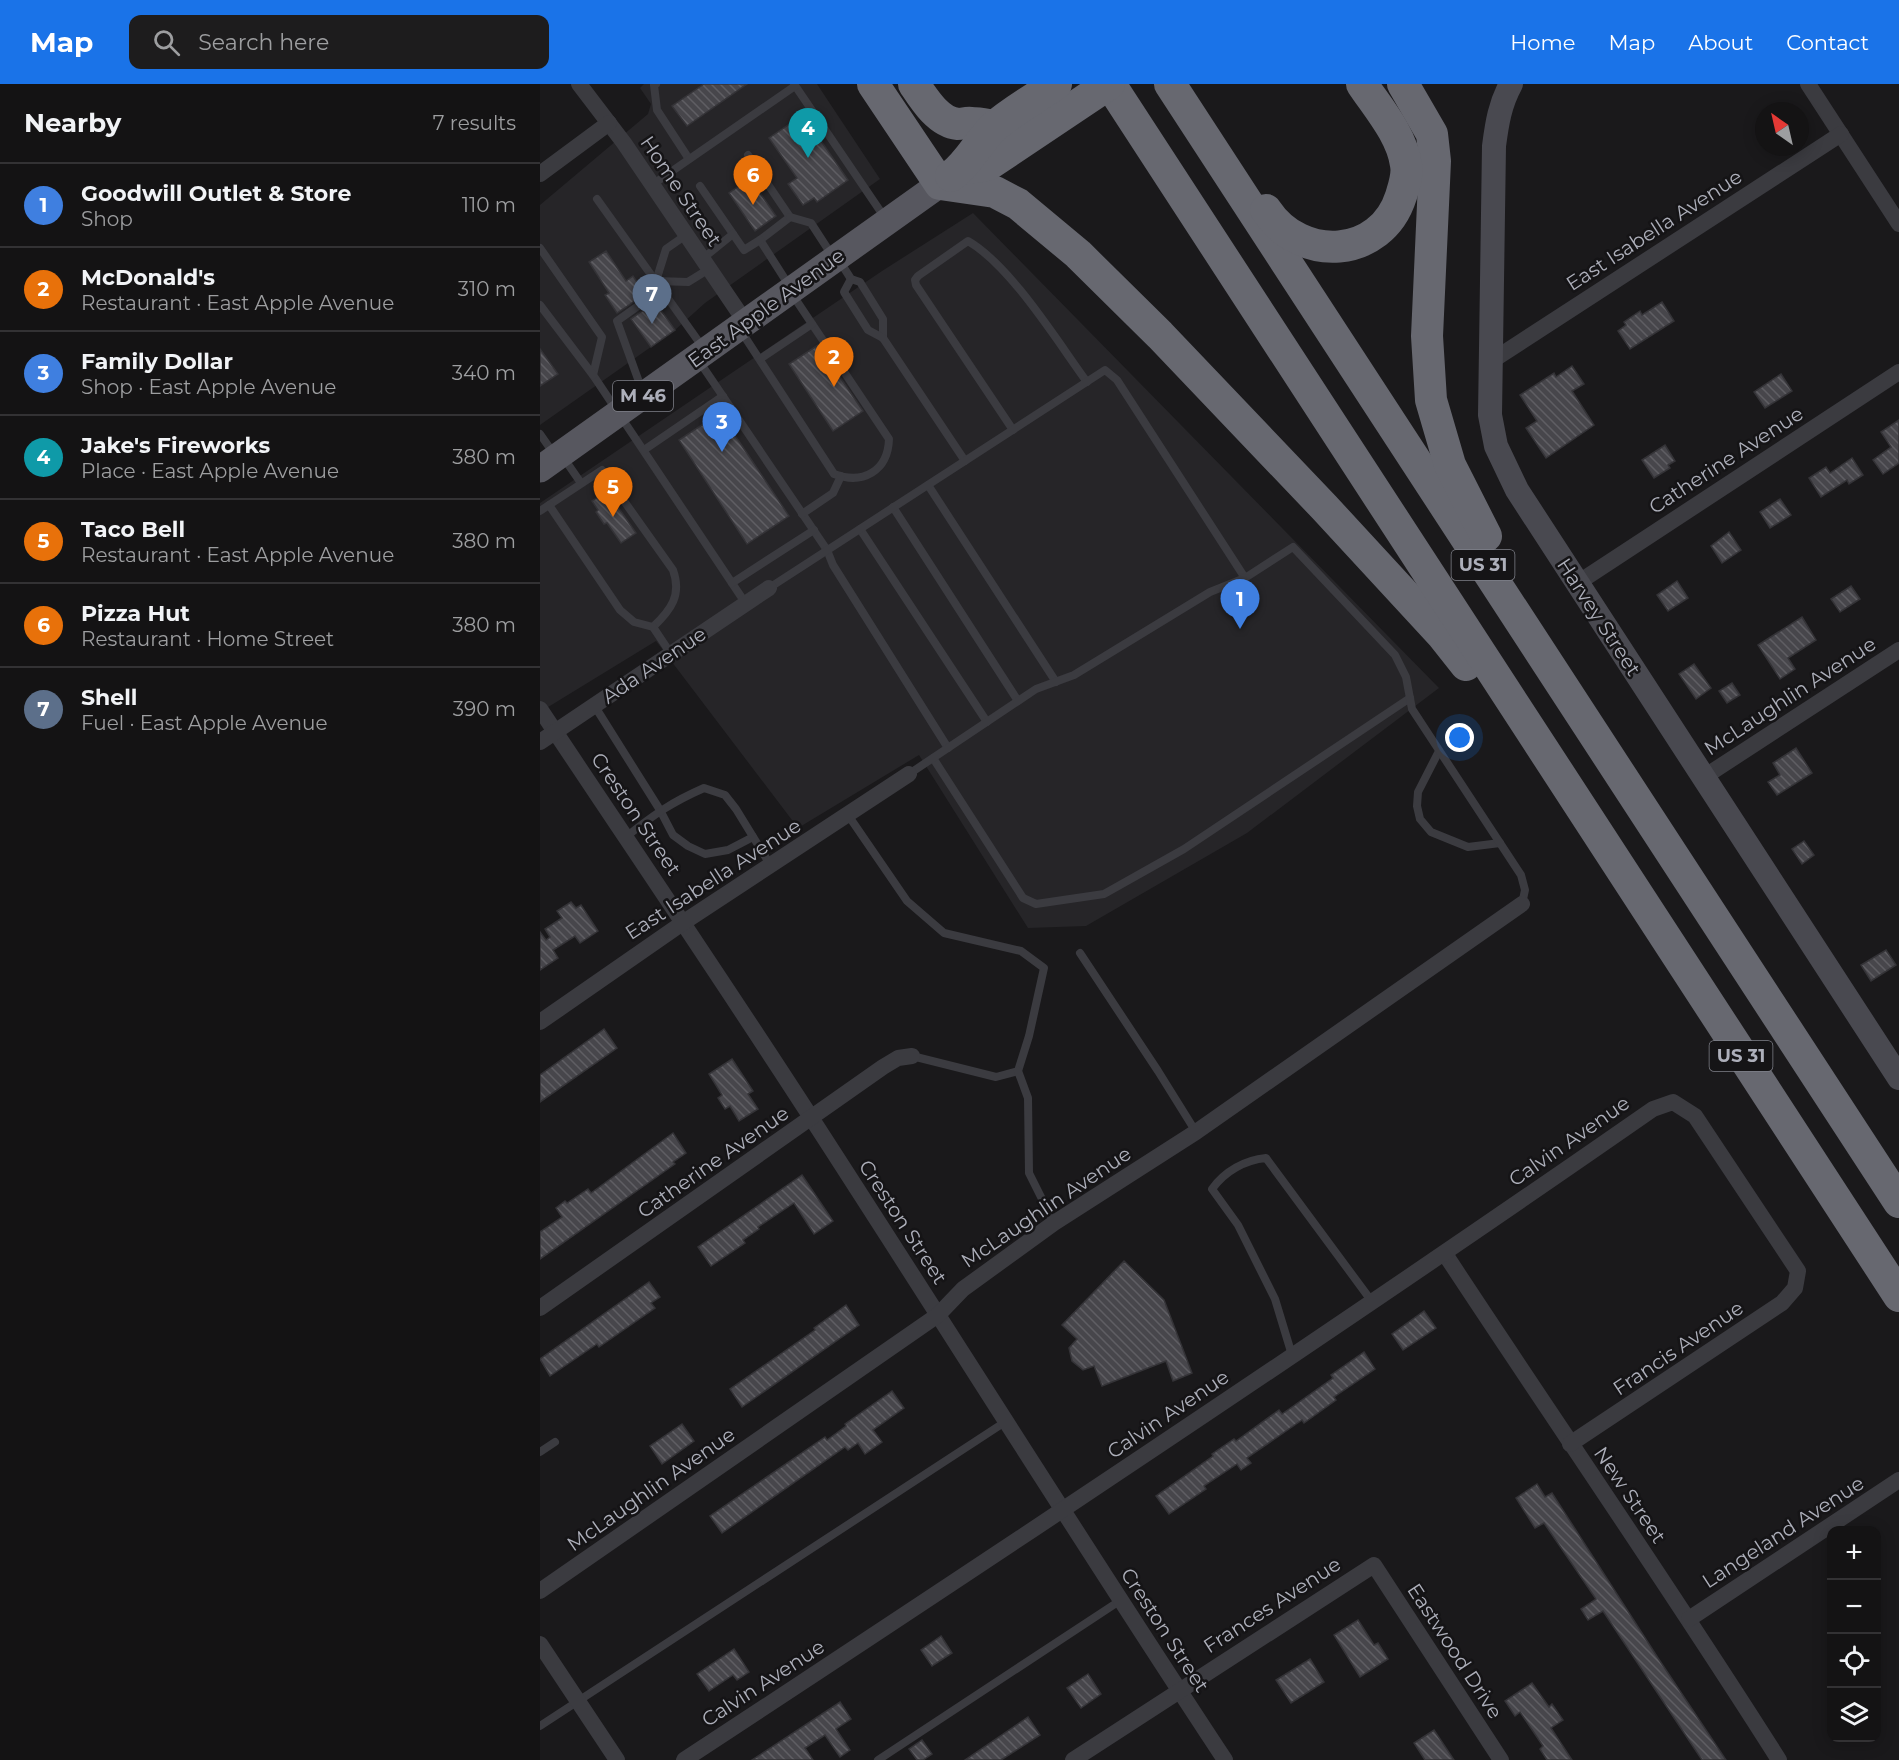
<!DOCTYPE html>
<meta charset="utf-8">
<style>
:root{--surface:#141314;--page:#1d1c1d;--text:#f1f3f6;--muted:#9d9ea0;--line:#333234;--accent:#1a73e8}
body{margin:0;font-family:Montserrat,sans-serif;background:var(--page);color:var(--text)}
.controls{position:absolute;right:18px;bottom:18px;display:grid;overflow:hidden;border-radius:12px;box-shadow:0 3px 15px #0003}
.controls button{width:54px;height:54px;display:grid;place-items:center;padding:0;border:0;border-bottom:2px solid var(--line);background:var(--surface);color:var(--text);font:30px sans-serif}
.compass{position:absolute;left:1215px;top:18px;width:54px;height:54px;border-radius:50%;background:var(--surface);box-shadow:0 3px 15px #0003;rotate:326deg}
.you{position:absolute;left:920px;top:654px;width:21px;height:21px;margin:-15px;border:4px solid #fff;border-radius:50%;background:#1a73e8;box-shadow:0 0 0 9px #1a73e833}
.badge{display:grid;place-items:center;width:39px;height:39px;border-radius:50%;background:var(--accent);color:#fff;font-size:20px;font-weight:700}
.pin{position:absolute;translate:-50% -50px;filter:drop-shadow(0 2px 3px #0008)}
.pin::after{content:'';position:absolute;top:32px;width:21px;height:18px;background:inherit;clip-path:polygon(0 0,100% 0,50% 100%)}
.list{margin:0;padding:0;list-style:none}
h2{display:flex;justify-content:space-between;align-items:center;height:78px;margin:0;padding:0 24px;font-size:26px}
h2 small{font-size:20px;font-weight:400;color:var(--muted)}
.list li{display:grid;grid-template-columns:39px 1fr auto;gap:18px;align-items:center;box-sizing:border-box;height:84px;padding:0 24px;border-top:2px solid var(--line)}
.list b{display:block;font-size:22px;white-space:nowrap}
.list p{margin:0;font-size:20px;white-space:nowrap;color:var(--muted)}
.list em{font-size:20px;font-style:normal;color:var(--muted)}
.icon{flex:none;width:33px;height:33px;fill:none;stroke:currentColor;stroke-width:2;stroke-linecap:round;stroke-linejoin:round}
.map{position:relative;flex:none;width:1359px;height:1676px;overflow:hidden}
header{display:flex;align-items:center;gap:36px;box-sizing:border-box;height:84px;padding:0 30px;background:var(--accent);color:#fff}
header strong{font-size:28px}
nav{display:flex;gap:33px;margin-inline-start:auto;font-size:21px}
.search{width:420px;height:54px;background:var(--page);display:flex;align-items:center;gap:15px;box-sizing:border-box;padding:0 21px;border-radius:12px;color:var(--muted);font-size:22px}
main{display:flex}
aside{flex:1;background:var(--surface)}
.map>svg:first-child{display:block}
.built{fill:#262528}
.building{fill:url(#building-back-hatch);stroke:#343337;stroke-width:1.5}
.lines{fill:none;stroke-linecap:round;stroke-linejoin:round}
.lane{stroke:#3b3b40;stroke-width:8}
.street{stroke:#3b3b40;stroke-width:16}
.secondary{stroke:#494950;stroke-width:24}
.primary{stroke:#57575f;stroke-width:27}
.highway{stroke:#676870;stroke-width:32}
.labels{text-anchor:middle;stroke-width:5;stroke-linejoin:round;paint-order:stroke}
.shield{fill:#151416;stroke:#7f8089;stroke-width:1.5}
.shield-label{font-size:18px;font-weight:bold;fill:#adafba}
.street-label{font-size:20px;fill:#adafba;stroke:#151416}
</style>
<header>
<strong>Map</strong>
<div class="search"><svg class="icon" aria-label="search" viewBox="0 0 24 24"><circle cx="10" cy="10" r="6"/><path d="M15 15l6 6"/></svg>Search here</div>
<nav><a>Home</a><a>Map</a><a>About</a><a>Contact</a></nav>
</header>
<main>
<aside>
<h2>Nearby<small>7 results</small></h2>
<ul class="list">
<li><span class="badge" style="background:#3f7fe0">1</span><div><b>Goodwill Outlet &amp; Store</b><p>Shop</p></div><em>110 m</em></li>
<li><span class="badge" style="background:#e8710a">2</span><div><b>McDonald's</b><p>Restaurant · East Apple Avenue</p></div><em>310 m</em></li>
<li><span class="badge" style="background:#3f7fe0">3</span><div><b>Family Dollar</b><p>Shop · East Apple Avenue</p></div><em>340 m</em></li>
<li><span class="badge" style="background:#0f9aa8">4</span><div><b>Jake's Fireworks</b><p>Place · East Apple Avenue</p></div><em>380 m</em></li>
<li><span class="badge" style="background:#e8710a">5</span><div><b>Taco Bell</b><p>Restaurant · East Apple Avenue</p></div><em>380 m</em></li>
<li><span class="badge" style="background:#e8710a">6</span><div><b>Pizza Hut</b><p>Restaurant · Home Street</p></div><em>380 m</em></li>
<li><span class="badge" style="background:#5c6f8a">7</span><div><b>Shell</b><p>Fuel · East Apple Avenue</p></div><em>390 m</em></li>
</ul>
</aside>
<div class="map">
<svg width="1359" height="1676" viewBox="0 0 1359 1676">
<defs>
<pattern id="building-back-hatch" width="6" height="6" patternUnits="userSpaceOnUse" patternTransform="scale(1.5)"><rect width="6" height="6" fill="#47464b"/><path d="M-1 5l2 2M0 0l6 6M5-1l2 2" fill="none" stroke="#5f5e63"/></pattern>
</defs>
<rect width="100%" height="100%" fill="#1a191b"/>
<g class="built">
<polygon points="104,0 277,0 340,95 165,219 135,246 0,341 0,121 108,30 111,20 100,4"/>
<polygon points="433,129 899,604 707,749 546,842 488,844 379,671 258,744 116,557 0,628 0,419 342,187"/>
</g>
<g class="building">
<polygon points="164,0 207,0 147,42 132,22"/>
<polygon points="263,31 308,96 277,118 274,114 263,121 248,100 257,94 229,54"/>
<polygon points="212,93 222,107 220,109 236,132 215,147 189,109"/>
<polygon points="66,167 86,197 93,192 105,210 77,229 65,211 69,209 49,178"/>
<polygon points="115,218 135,246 111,263 91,235"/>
<polygon points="1122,218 1134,237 1090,265 1078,247 1086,241 1084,238 1100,227 1102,231"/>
<polygon points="278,261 323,327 293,347 249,280"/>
<polygon points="0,265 18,290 0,302"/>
<polygon points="1032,282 1044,300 1032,307 1054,341 1006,374 986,344 997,337 980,311 1014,289 1016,293"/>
<polygon points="1241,290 1252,307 1225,324 1214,308"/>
<polygon points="180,329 249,432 207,460 139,356"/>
<polygon points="1359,336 1359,379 1343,390 1333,376 1351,363 1341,348"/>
<polygon points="1125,361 1135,377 1128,381 1130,384 1114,394 1102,376"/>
<polygon points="1312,374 1323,391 1309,400 1307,396 1281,413 1269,394 1286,383 1290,389"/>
<polygon points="67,407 96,449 81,459 67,439 64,440 56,428 58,426 52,417"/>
<polygon points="1240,415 1251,431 1230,444 1220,428"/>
<polygon points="1189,448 1201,466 1182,479 1171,462"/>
<polygon points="1137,497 1148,514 1128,527 1117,511"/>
<polygon points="1311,502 1320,515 1300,528 1291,515"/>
<polygon points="1262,533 1276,556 1248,574 1255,585 1240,595 1218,561"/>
<polygon points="1154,580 1171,604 1156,615 1139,590"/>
<polygon points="1192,599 1200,611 1187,619 1179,607"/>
<polygon points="1256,664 1272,689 1237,711 1228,698 1240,691 1233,679"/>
<polygon points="1264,757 1274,771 1262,780 1252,765"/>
<polygon points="31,818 36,824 41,821 58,847 40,859 35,852 13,866 18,874 0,886 0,848 6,856 10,853 5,845 22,834 17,827"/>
<polygon points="1346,866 1356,881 1331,897 1321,881"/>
<polygon points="64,945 77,964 0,1018 0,991"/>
<polygon points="192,975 213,1007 208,1010 218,1025 199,1037 190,1022 185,1025 178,1014 182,1011 169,990"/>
<polygon points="133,1049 146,1069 133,1078 135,1080 0,1175 0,1148 22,1133 16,1124 25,1117 27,1119 48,1105 51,1109"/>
<polygon points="262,1091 293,1137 274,1150 254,1119 218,1143 219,1145 203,1156 205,1159 171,1182 158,1163"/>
<polygon points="584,1177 624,1216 652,1289 633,1297 626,1277 562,1302 554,1282 543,1286 532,1277 529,1264 537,1255 522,1241"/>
<polygon points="109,1198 120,1213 111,1219 115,1224 59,1263 57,1260 10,1292 0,1275"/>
<polygon points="306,1221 319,1241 202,1323 190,1305 275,1246 274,1244"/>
<polygon points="884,1227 896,1244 863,1266 852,1250"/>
<polygon points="824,1268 835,1285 794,1313 796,1316 764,1339 762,1336 707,1374 711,1379 701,1386 697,1380 664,1402 666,1405 629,1430 616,1412 673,1372 672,1370 694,1355 696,1357 739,1326 742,1330 793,1294 791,1291"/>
<polygon points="352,1307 364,1324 333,1346 342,1358 325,1370 318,1359 308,1366 305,1363 182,1449 170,1432 285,1353 287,1356 306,1342 305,1340"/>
<polygon points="142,1340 154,1357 122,1380 110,1362"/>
<polygon points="997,1400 1005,1413 1012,1409 1118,1574 1186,1676 1162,1676 1063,1527 1048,1536 1041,1525 1056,1515 1004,1439 995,1444 976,1414"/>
<polygon points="818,1536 834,1561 838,1559 848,1575 820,1593 794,1551"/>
<polygon points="401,1552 412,1569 392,1582 381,1566"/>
<polygon points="194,1565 209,1588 197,1596 193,1591 169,1607 157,1590"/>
<polygon points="770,1575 784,1598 751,1619 736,1596"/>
<polygon points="548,1590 561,1610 541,1624 527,1604"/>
<polygon points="992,1599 1009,1623 1012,1620 1023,1636 1011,1644 1032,1676 1007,1676 1000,1665 1003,1662 980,1628 975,1632 965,1617"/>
<polygon points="300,1618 311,1635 296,1645 310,1666 300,1673 285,1651 265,1664 273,1676 212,1676"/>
<polygon points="488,1633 500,1651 461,1676 425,1676"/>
<polygon points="894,1646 914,1676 885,1676 874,1659"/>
<polygon points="382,1656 392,1670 383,1676 377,1676 369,1665"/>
</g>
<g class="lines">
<g class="lane">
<polyline points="116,0 114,1 117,26 149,75"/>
<polyline points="254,0 345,134"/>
<polyline points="208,71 250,133 220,156 250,203"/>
<polyline points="112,101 255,2"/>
<polyline points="160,102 204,166 220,156"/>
<polyline points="57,115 164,265"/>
<polyline points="250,133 271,139 293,173"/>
<polyline points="146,151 126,165 116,197 148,198 169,185"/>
<polyline points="0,164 62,253 53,291 206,520"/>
<polyline points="162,175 193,150"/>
<polyline points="299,176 311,195 320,198 343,235 343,254"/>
<polyline points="311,195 304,208 328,246 343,254 425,377"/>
<polyline points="0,221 53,291"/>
<path d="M201 247 294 390C323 401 348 387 349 355L252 210"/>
<polyline points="220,275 272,240"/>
<polyline points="159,277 287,466 293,481 408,664"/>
<polyline points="103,309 77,237 122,205"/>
<path d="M473 346 376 201 375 196 378 192 428 157C471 182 517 257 547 298"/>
<polyline points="0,350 14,370"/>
<polyline points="104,366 183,312"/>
<polyline points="23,373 41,399"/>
<polyline points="388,401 516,598"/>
<path d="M9 421 62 386 133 486C142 511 131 526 113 543"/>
<polyline points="353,423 478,617"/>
<polyline points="0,427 9,421 80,526 94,538 113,543 131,570"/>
<polyline points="262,430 293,409 301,392"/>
<polyline points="320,445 447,638"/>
<polyline points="192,499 274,446"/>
<polyline points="229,504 565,286 577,296 705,494"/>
<polyline points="54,621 120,726 133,751 148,762 165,770 188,766 213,753"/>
<polyline points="899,667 878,708 877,722 880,735 891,748 928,763 960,759"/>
<polyline points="393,674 483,814 496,820 564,810 644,765 870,614"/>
<polyline points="369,690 496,605 534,591 670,508 705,494 753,463 855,571 866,593 872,625 981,791 985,806 982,820"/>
<polyline points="308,731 367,817 404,849 481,867 504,884 489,952 478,987 456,993 372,972"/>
<path d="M86 753C113 731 132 718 164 704L185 711 196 725 231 782"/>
<polyline points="540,869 618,987 656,1048"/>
<polyline points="478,987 488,1014 489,1089 514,1139"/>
<path d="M752 1271 735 1215 698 1141 672 1105C685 1087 705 1076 726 1074L833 1219"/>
<polyline points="0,1368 15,1358"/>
<polyline points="0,1642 465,1338"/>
<polyline points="338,1676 581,1516"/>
</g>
<g class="street">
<polyline points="39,0 84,59 206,239"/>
<polyline points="1268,0 1359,140"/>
<polyline points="0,90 69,39"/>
<polyline points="950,278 1301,50"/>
<polyline points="1036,500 1359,288"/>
<path d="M0 625C91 762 183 897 272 1035 410 1248 545 1464 685 1676"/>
<polyline points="0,658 229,504"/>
<polyline points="1164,693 1359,566"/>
<polyline points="0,938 144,838 369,690"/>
<path d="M905 1170C1016 1339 1131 1505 1239 1676"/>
<polyline points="0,1224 343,983 358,974 372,972"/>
<polyline points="0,1507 398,1231 423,1205 514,1139 656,1048 982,820"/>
<polyline points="1149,1535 1359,1396"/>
<polyline points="0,1560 77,1676"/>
<path d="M144 1676C470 1462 794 1247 1113 1025L1133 1018 1155 1032 1258 1187 1255 1204 1242 1219 1030 1360"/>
<polyline points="533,1676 834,1481 961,1676"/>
</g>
<path class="secondary" d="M971 0C960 20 957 39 954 62L950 331 956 362 977 406 1359 994"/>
<polyline class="primary" points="0,385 400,100"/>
<g class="highway">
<polyline points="333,0 400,100 455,108 478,120 538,170 620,251 784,423 903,552 926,581"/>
<path d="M374 0C384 15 398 38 418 40 422 40 427 38 432 39 440 39 448 41 455 42"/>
<polyline points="570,0 1359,1212"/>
<polyline points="630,0 1359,1118"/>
<polyline points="863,0 892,50 895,77 887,252 891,316 910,381 946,452"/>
<polyline points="422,85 448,81 569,0"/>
<path d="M411 92C429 79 438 58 454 43 472 27 496 14 516 0"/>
<path d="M726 126C761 179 841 175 861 112 864 102 868 91 866 81 862 51 838 24 822 0"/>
</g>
</g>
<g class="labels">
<g class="shield">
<rect x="73" y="297" width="60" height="30" rx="4.5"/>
<rect x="911.5" y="466" width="63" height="30" rx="4.5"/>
<rect x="1169.5" y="957" width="63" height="30" rx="4.5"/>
</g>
<g class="shield-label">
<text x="103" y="318">M 46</text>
<text x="943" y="487">US 31</text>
<text x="1201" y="978">US 31</text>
</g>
<g class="street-label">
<text transform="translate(141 107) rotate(56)" y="7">Home Street</text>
<text transform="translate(1114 146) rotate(-33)" y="7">East Isabella Avenue</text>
<text transform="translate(226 224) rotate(-36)" y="7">East Apple Avenue</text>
<text transform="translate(1186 376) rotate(-33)" y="7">Catherine Avenue</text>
<text transform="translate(1059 533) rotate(57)" y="7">Harvey Street</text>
<text transform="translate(114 581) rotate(-34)" y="7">Ada Avenue</text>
<text transform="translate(1250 612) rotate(-33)" y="7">McLaughlin Avenue</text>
<text transform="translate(96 730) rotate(56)" y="7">Creston Street</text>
<text transform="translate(173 795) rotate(-33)" y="7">East Isabella Avenue</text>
<text transform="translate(1029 1057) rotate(-35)" y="7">Calvin Avenue</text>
<text transform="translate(173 1078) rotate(-35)" y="7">Catherine Avenue</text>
<text transform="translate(506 1123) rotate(-34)" y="7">McLaughlin Avenue</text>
<text transform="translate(363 1138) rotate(57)" y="7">Creston Street</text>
<text transform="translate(1138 1264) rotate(-34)" y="7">Francis Avenue</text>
<text transform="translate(628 1330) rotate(-34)" y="7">Calvin Avenue</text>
<text transform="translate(111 1405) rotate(-35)" y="7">McLaughlin Avenue</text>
<text transform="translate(1090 1411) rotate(56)" y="7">New Street</text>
<text transform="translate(1243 1448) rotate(-33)" y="7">Langeland Avenue</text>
<text transform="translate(732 1521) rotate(-33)" y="7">Frances Avenue</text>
<text transform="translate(625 1546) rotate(57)" y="7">Creston Street</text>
<text transform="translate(915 1567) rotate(57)" y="7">Eastwood Drive</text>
<text transform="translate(223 1599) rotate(-33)" y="7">Calvin Avenue</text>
</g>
</g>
</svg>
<div class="controls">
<button>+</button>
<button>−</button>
<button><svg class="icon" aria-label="locate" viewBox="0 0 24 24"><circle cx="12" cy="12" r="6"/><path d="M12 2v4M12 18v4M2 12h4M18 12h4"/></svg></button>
<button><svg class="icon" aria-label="layers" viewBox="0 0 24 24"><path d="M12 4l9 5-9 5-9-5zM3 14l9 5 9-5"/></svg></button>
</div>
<svg class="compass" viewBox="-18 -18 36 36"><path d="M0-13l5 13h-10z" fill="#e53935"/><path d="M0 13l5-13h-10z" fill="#9d9ea0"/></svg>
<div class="you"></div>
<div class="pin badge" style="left:700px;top:545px;background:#3f7fe0">1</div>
<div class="pin badge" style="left:294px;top:303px;background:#e8710a">2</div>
<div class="pin badge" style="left:182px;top:368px;background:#3f7fe0">3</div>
<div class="pin badge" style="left:268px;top:74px;background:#0f9aa8">4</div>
<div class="pin badge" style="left:73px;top:433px;background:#e8710a">5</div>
<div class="pin badge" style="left:213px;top:121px;background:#e8710a">6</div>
<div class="pin badge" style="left:112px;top:240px;background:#5c6f8a">7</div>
</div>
</main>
